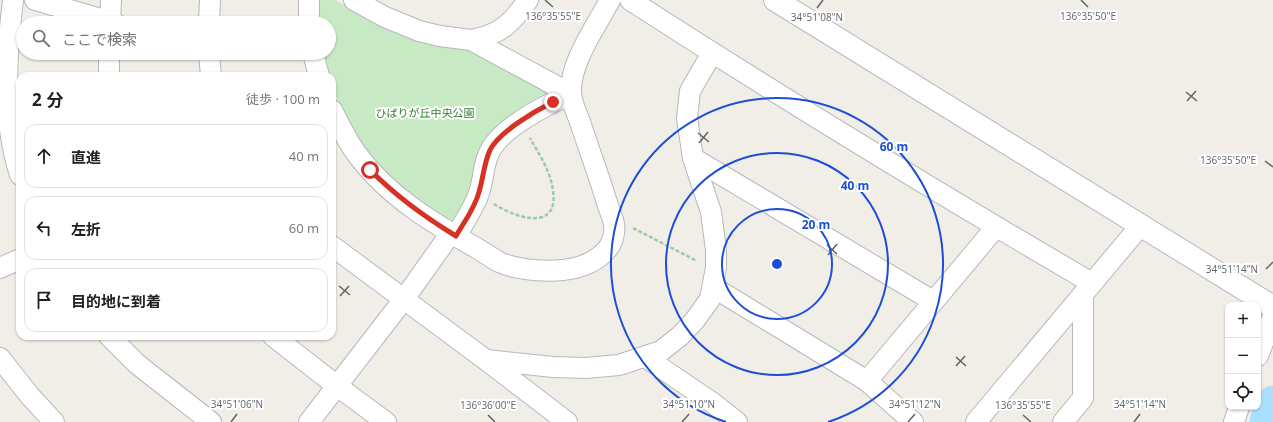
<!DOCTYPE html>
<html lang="ja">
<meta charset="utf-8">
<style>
:root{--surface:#fff;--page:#f6f6f6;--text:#202124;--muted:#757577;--line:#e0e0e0}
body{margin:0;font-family:"Open Sans","Noto Sans JP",sans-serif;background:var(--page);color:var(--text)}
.controls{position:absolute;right:12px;bottom:12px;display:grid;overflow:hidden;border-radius:8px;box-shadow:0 1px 3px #0004}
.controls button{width:36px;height:36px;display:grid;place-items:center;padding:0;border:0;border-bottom:1px solid var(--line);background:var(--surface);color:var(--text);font:20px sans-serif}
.stop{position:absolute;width:12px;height:12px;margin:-9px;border:3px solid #d93025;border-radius:50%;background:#fff}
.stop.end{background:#d93025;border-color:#fff;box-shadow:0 1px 4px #0008}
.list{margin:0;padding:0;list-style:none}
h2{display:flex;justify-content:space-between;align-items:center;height:52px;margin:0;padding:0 16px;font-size:17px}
h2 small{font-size:13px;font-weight:400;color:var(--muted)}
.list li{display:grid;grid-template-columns:26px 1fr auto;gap:12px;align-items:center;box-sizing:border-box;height:64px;margin:0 8px 8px;padding:0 8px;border:1px solid var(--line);border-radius:12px}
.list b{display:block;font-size:15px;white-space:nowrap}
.list em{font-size:13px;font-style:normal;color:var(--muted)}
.icon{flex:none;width:22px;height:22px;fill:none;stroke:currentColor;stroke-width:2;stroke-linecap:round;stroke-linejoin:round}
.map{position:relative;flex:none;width:1273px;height:422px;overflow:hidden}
.search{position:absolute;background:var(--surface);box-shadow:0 1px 3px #0004;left:16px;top:16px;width:320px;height:44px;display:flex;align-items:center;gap:10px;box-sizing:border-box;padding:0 14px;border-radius:22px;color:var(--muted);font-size:15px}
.panel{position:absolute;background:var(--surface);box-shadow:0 1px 3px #0004;left:16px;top:72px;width:320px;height:268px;border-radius:12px}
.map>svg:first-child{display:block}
.green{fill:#c7e9c4}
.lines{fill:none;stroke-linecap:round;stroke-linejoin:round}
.river{stroke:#aae0ff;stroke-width:33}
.street-casing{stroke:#b5b8bc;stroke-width:22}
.secondary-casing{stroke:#b6babf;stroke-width:24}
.path{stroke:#9dcaa7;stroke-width:2.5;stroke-dasharray:4 2;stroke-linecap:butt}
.street{stroke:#fff;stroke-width:20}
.secondary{stroke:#fff;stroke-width:22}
.route{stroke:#d93025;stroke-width:5}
.ticks{fill:none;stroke:#5f6468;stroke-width:1.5}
.ring{fill:none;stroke:#1d4ed8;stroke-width:2}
.labels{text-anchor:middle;stroke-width:4;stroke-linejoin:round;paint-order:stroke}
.park-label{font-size:11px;fill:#348332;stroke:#fff}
.ticks-label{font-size:10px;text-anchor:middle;fill:#5f6468;stroke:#fff;stroke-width:4;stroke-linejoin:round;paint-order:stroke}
.centre{fill:#1d4ed8;stroke:#fff;stroke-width:2}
.ring-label{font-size:12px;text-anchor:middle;font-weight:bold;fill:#1d4ed8;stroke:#fff;stroke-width:4;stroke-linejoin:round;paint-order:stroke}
</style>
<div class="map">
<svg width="1273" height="422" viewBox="0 0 1273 422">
<rect width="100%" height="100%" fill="#f1eee8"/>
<polygon class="green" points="317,0 335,0 382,25 477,48 550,90 550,98 495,131 471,197 456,220 446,219 411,196 380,168 358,140 332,88 332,76 329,76 323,53 329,53 329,23 318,23"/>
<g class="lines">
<polyline class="river" points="1266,422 1273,402"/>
<defs>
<g id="street">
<path d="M13 0C6 58 2 119 20 175"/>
<polyline points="35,0 115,23"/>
<polyline points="309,0 309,23"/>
<polyline points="354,0 385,17 419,31 440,36 471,40 571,94"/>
<path d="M630 0C782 98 936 192 1092 283"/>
<polyline points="110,23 111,0"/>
<polyline points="209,23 210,0"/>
<path d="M471 40C500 35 512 23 528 0"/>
<polyline points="109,53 109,76"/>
<polyline points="209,53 211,76"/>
<polyline points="313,53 319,76"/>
<path d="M332 110C339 124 346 139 356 153 387 196 433 223 478 249 485 253 492 258 499 262 519 271 554 273 575 268 592 264 612 252 614 233 616 225 611 214 608 206 600 179 590 152 581 125 578 115 571 103 571 92 570 62 596 27 610 0"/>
<polyline points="693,158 933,301"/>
<path d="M456 236C464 222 474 208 479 193 484 179 483 162 491 149 505 126 546 105 571 94"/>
<polyline points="332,246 486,360 567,422"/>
<polyline points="0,268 20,259"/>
<polyline points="713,287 867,381 913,422"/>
<polyline points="109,336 137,364 211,422"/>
<polyline points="273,336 337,386 386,422"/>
<polyline points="1258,356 1273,316"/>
<polyline points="645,357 713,403 737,422"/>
<polyline points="0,358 30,396 54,422"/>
<polyline points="486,360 553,367 586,368 619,365 661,351 680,336 695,320 710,299 716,268 716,250 711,212 693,158 687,118 690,91 712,53"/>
<polyline points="867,381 996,227"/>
<polyline points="309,422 404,299 451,233"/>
<polyline points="976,422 1141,225"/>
<polyline points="1063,422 1083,398 1083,294"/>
<polyline points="1234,422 1239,407"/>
</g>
<polyline id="secondary" points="775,0 1273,307"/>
</defs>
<use href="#street" class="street-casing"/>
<use href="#secondary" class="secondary-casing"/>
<g class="path">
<path d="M494 204C514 217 559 233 553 191 551 172 539 154 530 138"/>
<polyline points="633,228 697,261"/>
</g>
<use href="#street" class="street"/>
<use href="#secondary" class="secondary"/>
</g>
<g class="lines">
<path class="route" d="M370 170C397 197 423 216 456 236 464 222 475 208 479 192 483 179 484 163 490 150 499 132 535 111 553 102"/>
</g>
<path class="ticks" d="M545 0 553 7M1081 0 1088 7M817 8 823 0M1186 92 1197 101M1187 101 1196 91M698 133 709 142M699 143 708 132M1265 161 1273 167M827 245 837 254M828 255 837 244M1266 269 1273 262M339 286 350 295M340 296 349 286M956 357 966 366M956 366 965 356M488 415 495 422M1023 415 1031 422M231 422 237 414M682 422 689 414M908 422 915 414M1134 422 1140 414"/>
<g class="ring">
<circle cx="777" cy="264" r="55"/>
<circle cx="777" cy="264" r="111"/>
<path d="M726 422A166 166 0 1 1 828 422"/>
</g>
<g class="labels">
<g class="park-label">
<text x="425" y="117">ひばりが丘中央公園</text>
</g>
</g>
<g class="ticks-label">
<text x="553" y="20">136°35'55"E</text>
<text x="1088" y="20">136°35'50"E</text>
<text x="817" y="21">34°51'08"N</text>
<text x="1228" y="164">136°35'50"E</text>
<text x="1232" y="273">34°51'14"N</text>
<text x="237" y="408">34°51'06"N</text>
<text x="689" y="408">34°51'10"N</text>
<text x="915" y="408">34°51'12"N</text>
<text x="1140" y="408">34°51'14"N</text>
<text x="488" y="409">136°36'00"E</text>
<text x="1023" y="409">136°35'55"E</text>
</g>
<circle cx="777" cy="264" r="6" class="centre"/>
<g class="ring-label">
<text x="894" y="151">60 m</text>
<text x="855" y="190">40 m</text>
<text x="816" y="229">20 m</text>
</g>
</svg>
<div class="controls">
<button>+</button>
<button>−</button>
<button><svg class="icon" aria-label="locate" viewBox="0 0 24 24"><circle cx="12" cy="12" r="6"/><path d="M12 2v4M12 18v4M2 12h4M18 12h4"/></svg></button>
</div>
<div class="stop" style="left:370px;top:170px"></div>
<div class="stop end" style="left:553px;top:102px"></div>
<div class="search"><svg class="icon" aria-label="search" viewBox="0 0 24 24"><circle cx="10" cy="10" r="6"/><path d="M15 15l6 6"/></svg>ここで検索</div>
<section class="panel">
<h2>2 分<small>徒歩 · 100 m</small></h2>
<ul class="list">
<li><svg class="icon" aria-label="ahead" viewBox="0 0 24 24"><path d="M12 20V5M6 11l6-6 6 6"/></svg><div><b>直進</b></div><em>40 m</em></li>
<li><svg class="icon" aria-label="left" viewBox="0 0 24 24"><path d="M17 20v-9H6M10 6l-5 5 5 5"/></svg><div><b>左折</b></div><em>60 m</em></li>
<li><svg class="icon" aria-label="arrive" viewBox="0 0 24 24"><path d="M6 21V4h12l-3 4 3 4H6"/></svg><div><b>目的地に到着</b></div></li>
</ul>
</section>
</div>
